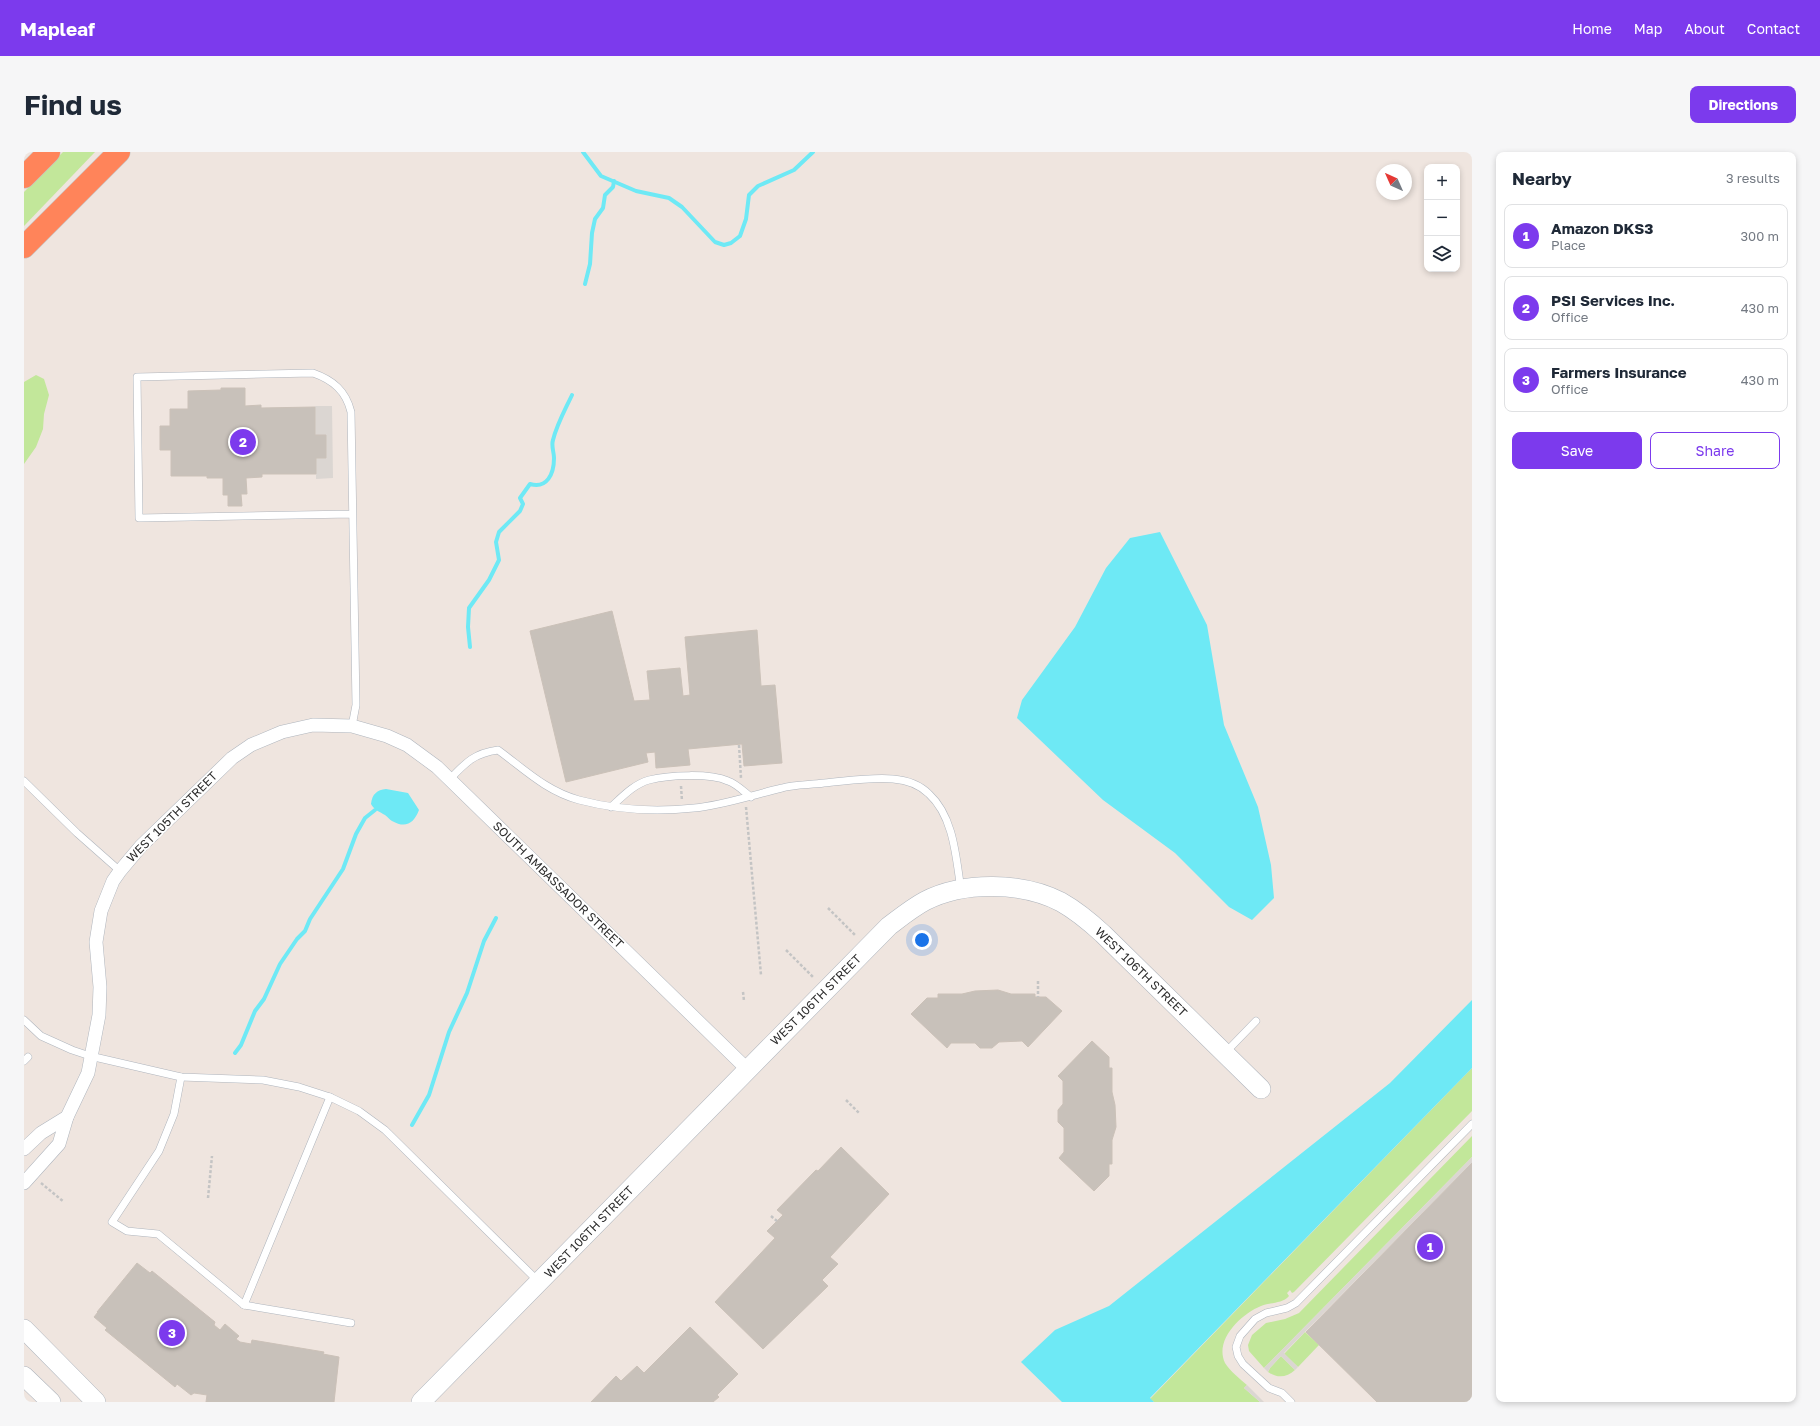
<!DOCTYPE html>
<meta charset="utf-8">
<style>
:root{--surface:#fff;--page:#f6f6f7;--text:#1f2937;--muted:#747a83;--line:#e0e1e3;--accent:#7c3aed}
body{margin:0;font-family:"Golos Text",sans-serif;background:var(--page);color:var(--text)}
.controls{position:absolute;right:12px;top:12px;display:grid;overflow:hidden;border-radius:8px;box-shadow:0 2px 6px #0003}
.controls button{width:36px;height:36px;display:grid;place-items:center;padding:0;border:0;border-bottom:1px solid var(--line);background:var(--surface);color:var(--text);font:20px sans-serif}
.compass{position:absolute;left:1352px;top:12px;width:36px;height:36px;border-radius:50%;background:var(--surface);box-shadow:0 2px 6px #0003;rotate:315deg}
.you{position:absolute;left:898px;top:788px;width:14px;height:14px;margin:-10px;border:3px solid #fff;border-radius:50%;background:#1a73e8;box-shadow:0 0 0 6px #1a73e833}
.badge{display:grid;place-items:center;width:26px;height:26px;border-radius:50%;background:var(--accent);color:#fff;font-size:13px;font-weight:700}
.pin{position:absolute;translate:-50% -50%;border:2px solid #fff;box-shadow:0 1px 4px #0006}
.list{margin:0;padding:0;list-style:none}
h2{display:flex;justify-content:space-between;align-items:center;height:52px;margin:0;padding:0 16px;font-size:17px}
h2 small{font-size:13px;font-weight:400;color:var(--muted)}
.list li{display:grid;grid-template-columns:26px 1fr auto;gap:12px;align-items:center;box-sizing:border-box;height:64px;margin:0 8px 8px;padding:0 8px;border:1px solid var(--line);border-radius:8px}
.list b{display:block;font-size:15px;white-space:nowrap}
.list p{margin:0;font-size:13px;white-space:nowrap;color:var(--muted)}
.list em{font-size:13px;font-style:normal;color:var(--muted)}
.actions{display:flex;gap:8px;padding:12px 16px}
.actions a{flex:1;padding:9px 0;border:1px solid var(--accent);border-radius:8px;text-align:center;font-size:14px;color:var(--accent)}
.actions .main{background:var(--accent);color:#fff}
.icon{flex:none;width:22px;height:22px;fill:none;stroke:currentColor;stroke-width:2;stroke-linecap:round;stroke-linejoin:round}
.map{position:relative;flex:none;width:1448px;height:1250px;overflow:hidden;border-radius:8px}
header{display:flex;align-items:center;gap:24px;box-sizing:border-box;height:56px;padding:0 20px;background:var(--accent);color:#fff}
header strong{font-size:19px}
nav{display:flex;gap:22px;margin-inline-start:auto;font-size:14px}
.intro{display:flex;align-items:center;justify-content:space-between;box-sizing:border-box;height:96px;padding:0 24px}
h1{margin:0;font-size:28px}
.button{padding:10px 18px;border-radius:8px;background:var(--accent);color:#fff;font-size:14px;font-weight:700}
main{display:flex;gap:24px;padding:0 24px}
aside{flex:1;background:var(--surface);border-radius:8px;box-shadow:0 2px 6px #0003}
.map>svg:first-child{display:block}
.green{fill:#c2e79a}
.plaza{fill:#dbd6d2}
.water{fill:#6ee9f5}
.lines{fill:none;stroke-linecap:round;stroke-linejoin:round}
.stream{stroke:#6ee9f5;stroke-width:4}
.building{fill:#c8c1ba;stroke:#cbc1b8}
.lane-casing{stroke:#afb5bd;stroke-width:8}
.street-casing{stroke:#afb5bd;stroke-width:14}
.secondary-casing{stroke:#afb5bd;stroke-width:20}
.highway-casing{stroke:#c4c4c4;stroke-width:23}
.path{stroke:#c4c4c4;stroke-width:2.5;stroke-dasharray:3 2;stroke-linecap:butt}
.lane{stroke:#fff;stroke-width:7}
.street{stroke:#fff;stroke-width:13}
.secondary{stroke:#fff;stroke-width:19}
.highway{stroke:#ff845a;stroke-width:22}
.labels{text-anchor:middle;stroke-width:3.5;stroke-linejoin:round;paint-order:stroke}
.street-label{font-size:12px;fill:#2d2d2d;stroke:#fff}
</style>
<header>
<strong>Mapleaf</strong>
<nav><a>Home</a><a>Map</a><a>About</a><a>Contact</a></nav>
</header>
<div class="intro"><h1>Find us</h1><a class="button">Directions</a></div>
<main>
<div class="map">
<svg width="1448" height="1250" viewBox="0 0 1448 1250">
<rect width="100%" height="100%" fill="#efe5df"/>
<g class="green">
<polygon points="39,0 71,0 0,74 0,40"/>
<polygon points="12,223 20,227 25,243 20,262 19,277 12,295 0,312 0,230"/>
<path d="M1448 916V959L1270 1140 1268 1141 1266 1138 1263 1141 1265 1144C1258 1152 1247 1150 1237 1154 1217 1162 1190 1188 1201 1211 1206 1219 1216 1227 1223 1233L1220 1236 1236 1250H1130L1126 1247Z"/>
<polygon points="1448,984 1448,1005 1240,1216 1225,1199 1224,1193 1228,1183 1242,1171 1261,1167 1275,1161"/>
<polygon points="1281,1180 1295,1193 1274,1215 1260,1202"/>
<path d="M1257 1204 1271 1218C1263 1225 1254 1227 1244 1220L1246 1216Z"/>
</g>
<g class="plaza">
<polygon points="291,254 308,254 309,326 292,327 292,306 302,306 302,283 291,283"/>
<polygon points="1448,1005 1448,1011 1260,1201 1274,1215 1271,1218 1257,1204 1246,1216 1244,1220 1240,1216"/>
<polygon points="1223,1233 1240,1250 1236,1250 1220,1236"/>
</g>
<g class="water">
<polygon points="1136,380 1183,473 1200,573 1234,655 1247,713 1250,746 1228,768 1205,755 1151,701 1079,648 993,566 998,548 1051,475 1082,416 1106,386"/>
<path d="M362 637 384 641 395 658C390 671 382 677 368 669 366 668 364 665 361 663 356 660 350 658 347 652 348 642 353 638 362 637Z"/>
<polygon points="1448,848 1448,916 1126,1246 1130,1250 1038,1250 997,1210 1031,1178 1085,1154 1366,931"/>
</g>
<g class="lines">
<g class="stream">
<polyline points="559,0 577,24 612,39 645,46 658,55 691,90 700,93 707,91 716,84 722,67 725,43 734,34 770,18 789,0"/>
<polyline points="561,132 566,112 568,81 571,67 579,56 581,43 589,35 590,29"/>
<path d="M446 495 444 475 445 456 465 428 475 408 472 390 475 380 496 359 499 352 496 346 506 332C523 337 530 322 530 306 530 300 527 294 529 288 533 272 541 258 548 243"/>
<polyline points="211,901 217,893 231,859 240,847 256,812 273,787 281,779 286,767 319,717 332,682 341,666 351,658"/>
<polyline points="388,973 405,943 425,880 443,841 460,789 472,766"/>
</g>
</g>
<g class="building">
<polygon points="197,236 221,236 221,254 237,253 237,256 291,255 291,283 302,283 302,306 292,306 292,322 238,322 238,325 222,326 223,342 217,342 218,354 204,354 204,343 199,343 199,326 183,326 183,324 147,324 147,298 136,298 136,274 146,274 146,257 164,257 164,239 197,238"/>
<polygon points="588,459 610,549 626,548 623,519 656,516 659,544 666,543 661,485 733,478 737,534 751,533 758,611 720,614 718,592 664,597 666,613 632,616 631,600 622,601 624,610 542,630 506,479"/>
<polygon points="974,838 987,842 1011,842 1011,845 1022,845 1038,859 1004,895 998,889 975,890 968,896 956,896 951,891 927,891 923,896 887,862 903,846 914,846 914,842 938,842 951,839"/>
<polygon points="1068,889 1085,905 1085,916 1088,916 1088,940 1091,953 1092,975 1088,988 1088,1012 1085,1012 1085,1024 1070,1039 1035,1006 1040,1000 1040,976 1034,970 1034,958 1039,952 1039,929 1034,924"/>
<polygon points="817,995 865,1042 806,1105 814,1112 798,1128 804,1134 739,1197 691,1150 751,1086 743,1079 759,1063 753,1058 792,1018 794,1019"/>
<polygon points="1448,1011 1448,1250 1353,1250 1282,1180"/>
<polygon points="113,1111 126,1121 128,1119 191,1170 190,1173 196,1178 201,1172 215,1184 212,1187 216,1190 227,1192 228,1188 300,1200 299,1202 315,1205 310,1250 182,1250 183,1243 170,1241 167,1243 153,1232 151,1235 81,1178 83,1176 70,1165 74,1160 73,1160"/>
<polygon points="666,1175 714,1222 693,1243 695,1245 689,1250 567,1250 592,1224 597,1229 613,1214 620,1221"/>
</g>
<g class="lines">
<defs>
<g id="lane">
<path d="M328 574 332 553 327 260C322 239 309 228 289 221L113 225 115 366 328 362"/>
<path d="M426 627C442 610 451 601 474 598 500 617 522 639 555 648 593 658 631 660 670 656 700 653 728 643 758 636 771 632 786 633 800 631 823 629 847 625 869 627 882 628 896 633 905 642 930 665 932 706 937 738"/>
<polyline points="0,629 53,681 96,719"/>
<path d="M587 655C598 645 610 632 625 628 645 623 686 621 704 629 713 632 720 640 727 645"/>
<polyline points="0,868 17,884 48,898 66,904 157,925 239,928 275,935 306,945 335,959 361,978 515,1130"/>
<polyline points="1201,901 1232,869"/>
<polyline points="0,909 4,905"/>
<polyline points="157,925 150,962 135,999 88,1070 103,1079 134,1082 220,1153 327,1171"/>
<polyline points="220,1153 306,945"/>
<polyline points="1267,1250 1258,1241 1245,1236 1219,1212 1214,1204 1212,1195 1216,1184 1231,1167 1242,1161 1263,1156 1272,1151 1448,972"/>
</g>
<g id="street">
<polyline points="0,997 17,981 43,965"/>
<polyline points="0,1031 35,992 43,965 64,921 75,863 76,835 72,790 77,759 89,729 96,719 117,694 208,606 227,593 258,580 289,573 328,574 363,584 383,593 413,615 724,918"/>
</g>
<g id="secondary">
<polyline points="0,1177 72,1250"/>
<polyline points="0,1224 27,1250"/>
<path d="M397 1250 865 774C877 765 888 756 901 749 940 729 998 730 1037 750 1053 759 1066 770 1079 782L1237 937"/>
</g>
<g id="highway">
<polyline points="0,25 25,0"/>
<polyline points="0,95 95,0"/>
</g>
</defs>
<use href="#lane" class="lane-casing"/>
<use href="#street" class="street-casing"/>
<use href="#secondary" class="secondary-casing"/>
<use href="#highway" class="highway-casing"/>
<g class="path">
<polyline points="715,593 717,626"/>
<polyline points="657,634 658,649"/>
<polyline points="722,655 737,823"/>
<polyline points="804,756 831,783"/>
<polyline points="762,798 789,825"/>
<polyline points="1014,829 1014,845"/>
<polyline points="719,840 720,849"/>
<polyline points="822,948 836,962"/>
<polyline points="17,1031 40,1050"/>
<polyline points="184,1046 188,1004"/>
<polyline points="747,1064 753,1069"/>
</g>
<use href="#lane" class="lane"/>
<use href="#street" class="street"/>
<use href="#secondary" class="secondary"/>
<use href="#highway" class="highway"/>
</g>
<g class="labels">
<g class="street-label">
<text transform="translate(148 665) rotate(-45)" y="4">WEST 105TH STREET</text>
<text transform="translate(534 733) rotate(44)" y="4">SOUTH AMBASSADOR STREET</text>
<text transform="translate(1117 820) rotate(44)" y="4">WEST 106TH STREET</text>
<text transform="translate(792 848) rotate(-45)" y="4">WEST 106TH STREET</text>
<text transform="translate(565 1080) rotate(-46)" y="4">WEST 106TH STREET</text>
</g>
</g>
</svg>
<div class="controls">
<button>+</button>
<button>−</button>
<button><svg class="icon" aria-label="layers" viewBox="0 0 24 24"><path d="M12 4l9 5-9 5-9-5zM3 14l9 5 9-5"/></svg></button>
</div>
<svg class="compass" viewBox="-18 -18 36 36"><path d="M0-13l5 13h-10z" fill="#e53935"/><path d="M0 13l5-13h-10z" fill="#747a83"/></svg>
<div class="you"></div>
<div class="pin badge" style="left:1406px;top:1095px">1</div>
<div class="pin badge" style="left:219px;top:290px">2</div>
<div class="pin badge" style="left:148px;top:1181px">3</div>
</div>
<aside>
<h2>Nearby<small>3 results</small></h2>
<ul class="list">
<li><span class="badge">1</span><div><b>Amazon DKS3</b><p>Place</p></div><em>300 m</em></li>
<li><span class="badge">2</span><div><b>PSI Services Inc.</b><p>Office</p></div><em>430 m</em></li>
<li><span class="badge">3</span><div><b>Farmers Insurance</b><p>Office</p></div><em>430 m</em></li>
</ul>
<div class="actions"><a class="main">Save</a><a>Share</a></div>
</aside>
</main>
